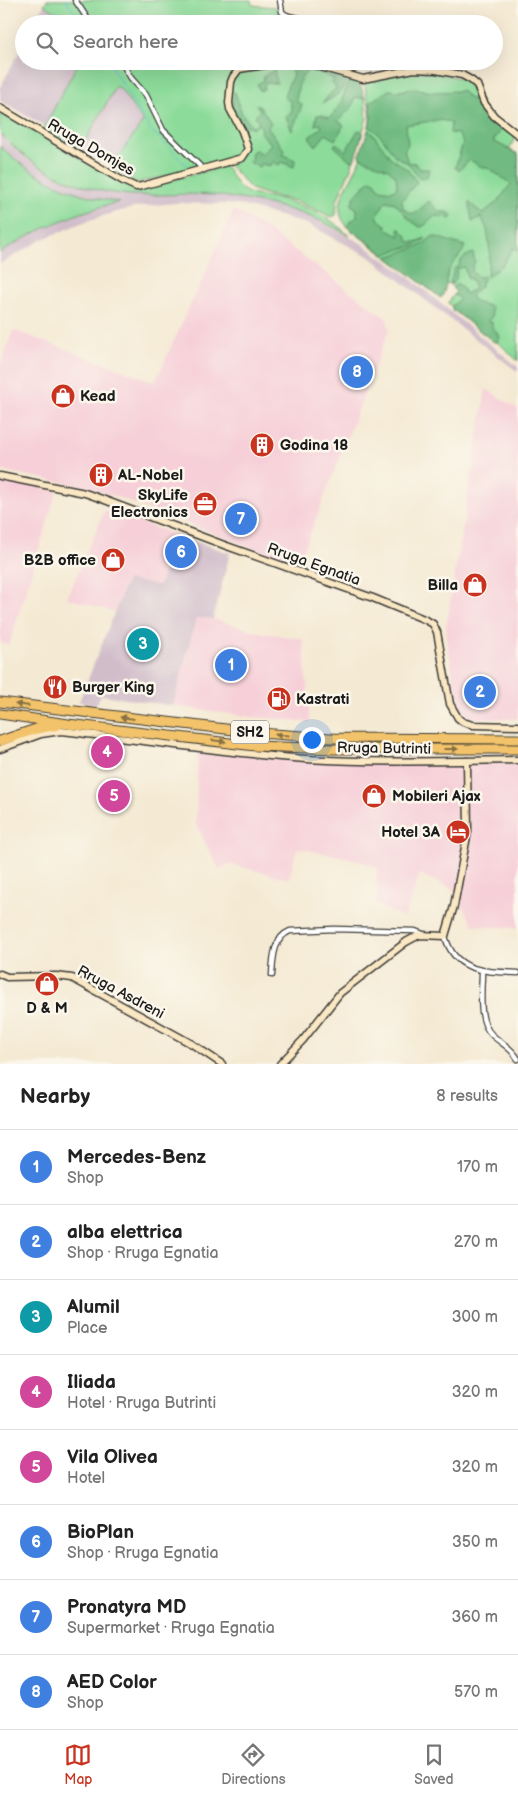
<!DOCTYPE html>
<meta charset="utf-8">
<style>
:root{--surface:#fff;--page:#f6f6f6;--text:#222;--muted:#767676;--line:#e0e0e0;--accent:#c8321e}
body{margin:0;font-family:"Balsamiq Sans",sans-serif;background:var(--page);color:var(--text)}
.you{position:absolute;left:311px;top:739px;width:18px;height:18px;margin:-12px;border:4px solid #fff;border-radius:50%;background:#1a73e8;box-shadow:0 0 0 8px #1a73e833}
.badge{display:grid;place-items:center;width:32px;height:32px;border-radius:50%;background:var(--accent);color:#fff;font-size:16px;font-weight:700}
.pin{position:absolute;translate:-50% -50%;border:2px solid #fff;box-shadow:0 1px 5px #0006}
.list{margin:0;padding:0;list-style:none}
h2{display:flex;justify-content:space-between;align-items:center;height:65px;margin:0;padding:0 20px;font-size:21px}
h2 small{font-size:16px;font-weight:400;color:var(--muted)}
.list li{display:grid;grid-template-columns:32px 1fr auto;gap:15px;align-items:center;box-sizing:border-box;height:75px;padding:0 20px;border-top:1px solid var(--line)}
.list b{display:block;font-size:19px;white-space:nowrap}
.list p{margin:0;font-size:16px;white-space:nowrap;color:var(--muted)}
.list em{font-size:16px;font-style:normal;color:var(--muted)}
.icon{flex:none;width:28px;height:28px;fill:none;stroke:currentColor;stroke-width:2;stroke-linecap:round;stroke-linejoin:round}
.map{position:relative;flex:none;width:518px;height:1064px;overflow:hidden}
.search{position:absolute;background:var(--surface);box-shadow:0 5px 20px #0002;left:15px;right:15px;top:15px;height:55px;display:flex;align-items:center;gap:12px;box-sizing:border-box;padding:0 18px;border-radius:28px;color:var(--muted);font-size:19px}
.sheet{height:665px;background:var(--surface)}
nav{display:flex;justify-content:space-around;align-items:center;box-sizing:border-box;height:70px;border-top:1px solid var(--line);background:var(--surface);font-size:14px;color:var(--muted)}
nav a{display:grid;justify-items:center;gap:2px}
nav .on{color:var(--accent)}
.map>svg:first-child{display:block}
.built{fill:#f6cfd8}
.industrial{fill:#d1bdca}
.green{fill:#8cdb9a;stroke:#547c5b}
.forest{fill:#71bb82;stroke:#466c4f}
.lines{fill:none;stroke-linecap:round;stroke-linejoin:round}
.stream{stroke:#50b9ce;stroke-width:1}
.street-casing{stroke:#3c3b37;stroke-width:7}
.secondary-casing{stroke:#3c3b37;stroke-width:9}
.highway-casing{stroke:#3c3b37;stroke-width:11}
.street{stroke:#fff;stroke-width:4.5}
.secondary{stroke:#fae7c3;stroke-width:6}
.highway{stroke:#f2c36a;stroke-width:9}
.oneway{fill:#877043}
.labels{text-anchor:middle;stroke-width:5;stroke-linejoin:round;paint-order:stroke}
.shield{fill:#fbf7ec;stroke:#5f5e5a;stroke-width:1}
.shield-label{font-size:14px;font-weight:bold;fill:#1c1c1c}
.street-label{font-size:15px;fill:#1c1c1c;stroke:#fbf7ec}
.poi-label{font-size:15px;font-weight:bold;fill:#1c1c1c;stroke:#fbf7ec;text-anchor:start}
</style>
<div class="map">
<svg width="518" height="1064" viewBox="0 0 518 1064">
<rect width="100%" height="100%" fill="#fbf7ec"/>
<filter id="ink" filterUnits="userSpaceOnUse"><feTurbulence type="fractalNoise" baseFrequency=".02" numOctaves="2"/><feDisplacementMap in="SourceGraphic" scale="10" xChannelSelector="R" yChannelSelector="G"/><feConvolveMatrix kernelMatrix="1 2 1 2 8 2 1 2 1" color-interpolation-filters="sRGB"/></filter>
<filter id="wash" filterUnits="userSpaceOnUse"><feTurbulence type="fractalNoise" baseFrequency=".0096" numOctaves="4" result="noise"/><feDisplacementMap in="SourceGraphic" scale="20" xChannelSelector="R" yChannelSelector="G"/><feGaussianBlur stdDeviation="1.12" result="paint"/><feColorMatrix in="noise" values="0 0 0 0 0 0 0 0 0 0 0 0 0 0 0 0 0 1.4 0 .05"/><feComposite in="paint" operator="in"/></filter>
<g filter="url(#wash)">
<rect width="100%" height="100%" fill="#f4e9d2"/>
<g class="built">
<polygon points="234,210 264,227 387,319 389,330 298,565 115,496 80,486 0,470 0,367 13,330 155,382"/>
<polygon points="486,389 518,409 518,719 472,718 465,715 458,708 447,638 446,627"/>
<polygon points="0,477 57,491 9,645 0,642"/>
<polygon points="105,510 179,536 159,585 127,580 114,612 67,598"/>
<polygon points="196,618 213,619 263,633 303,639 310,722 253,717 173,706"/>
<polygon points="198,749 308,759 518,760 518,928 474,926 453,889 420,874 404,918 376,904 377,867 350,858 297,848 289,879 229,864 219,869 196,824"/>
</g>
<g class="industrial">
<polygon points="44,5 65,17 61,24 34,24"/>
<polygon points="24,43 24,61 79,61 45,126 0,101 0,88"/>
<polygon points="116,86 120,88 143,122 112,166 81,149"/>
<polygon points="0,133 10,145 34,163 57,176 94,189 132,195 222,195 269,204 305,214 323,223 361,243 406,275 518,367 518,372 370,257 307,224 245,206 228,204 175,203 137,207 112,213 81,223 41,240 0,264 0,253 31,235 76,214 117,202 86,196 72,191 30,171 0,146"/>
<polygon points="179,536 230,553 213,619 196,618 173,706 101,695 96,705 79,702 127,580 159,585"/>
</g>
<g class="green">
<path d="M47 0H251L252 5 276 7C282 24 295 15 307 24H61L64 17 44 5Z"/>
<polygon points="79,61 240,61 234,68 239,71 274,64 311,64 359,81 365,99 367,118 351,168 337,200 336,215 332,217 296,201 265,194 251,189 230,166 230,164 196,169 137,183 110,169 143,122 120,88 116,86 80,151 43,130"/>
<path d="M432 71 467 80 475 87 485 111 502 129 516 136 509 150 518 154V361C510 354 505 348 497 342H494L452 309V306L448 303 456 292 450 284 446 283 441 298 351 230C344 224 339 216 340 207 340 195 350 182 355 171 362 156 368 135 370 119 372 107 365 96 365 84L370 81 404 72Z"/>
<path d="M0 112 131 188H141L223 167H226C231 174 236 185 243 190 253 197 269 196 281 199 307 207 330 216 349 236 314 214 275 204 234 198 227 197 220 195 212 195 185 193 158 196 132 195 83 192 33 170 0 133Z"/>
<path d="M0 146C34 178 73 196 119 202 77 212 36 229 0 253Z"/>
</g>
<g class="forest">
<path d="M296 63 346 76C344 91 337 97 322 103L336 88 332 83 334 79 312 69C299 74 298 88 296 101L302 105 292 131 286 117 292 111 290 101 285 98 284 95 293 74 291 71Z"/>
<polygon points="274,70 277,83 265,83 264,89 260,91 257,84 263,81 264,76"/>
<path d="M349 77 359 81 365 99 355 97 352 107 338 121 344 125 335 140 326 134 316 146 309 137 322 127 320 124 315 125 317 115H323L329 118C340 109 346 91 349 77Z"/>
<polygon points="414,88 432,92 462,91 470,99 480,101 485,111 502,129 493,141 518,154 518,250 513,248 503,264 487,277 490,252 487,229 481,217 472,222 469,202 482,214 497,202 511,184 490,169 480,166 470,160 459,170 455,168 463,143 458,134 450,133 451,122 439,120 406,125 408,144 404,151 408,162 415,163 420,169 429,169 427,177 419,178 409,164 395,156 381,136 369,126 371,118 370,102 389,90 400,91"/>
<polygon points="234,92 235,92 242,114 253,127 259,121 255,116 260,111 256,104 262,109 271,123 268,127 285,151 283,155 295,160 294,167 281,162 279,165 272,162 271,166 261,164 259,167 249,162 252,157 251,155 253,151 256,150 262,154 271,144 260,132 262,129 259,124 253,128 247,126 241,126 232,108"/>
<polygon points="358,130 363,132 354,161 350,160 334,146 336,143 346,151"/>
<path d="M368 130 374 135 390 157 407 169 417 182 402 200 403 208 410 213H416L429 201 440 212H448L451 214 452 217 450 219 445 216 442 218 439 216H435L424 226 420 227 410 220 395 203 386 201 377 215 379 220 387 226 386 229 399 236 400 233 398 229H400L406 235 409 242H415L426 238C416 249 397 247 385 255L347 227 350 222 357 217V209L351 205 355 196 370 180 375 182 380 189 391 191 397 188 396 176 388 169 359 157Z"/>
<path d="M433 236 465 246C462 256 453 261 449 270 445 279 447 290 441 298L387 257 422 245Z"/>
<path d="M473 253 475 262 473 265 472 272 479 277 484 276 485 279 481 281V286L471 296C475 304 483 305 491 306L492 317 488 320 489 322H492V327L498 334 499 338 497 342H494L452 309V306L460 299 454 295 456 292 452 288 457 284 461 286 465 294 475 289 471 278 468 279 464 267 457 269 456 279 452 284H450L454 269 460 265V262L464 257Z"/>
</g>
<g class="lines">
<g class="stream">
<polyline points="66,0 82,24"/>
<polyline points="108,61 150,129 189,168"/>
</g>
</g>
</g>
<g filter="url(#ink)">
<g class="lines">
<defs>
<g id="street">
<polyline points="75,0 91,24"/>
<path d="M280 0 282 12C290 20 304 15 311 24"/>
<polyline points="121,61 131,78 146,95 163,130 204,170"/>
<polyline points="239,69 243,64 250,61"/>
<path d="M445 936C455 974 487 971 518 973"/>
<path d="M482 971C482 991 477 1021 492 1035 503 1045 510 1046 518 1059"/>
<path d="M272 975C273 959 273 938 290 931L334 929 415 931 423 934"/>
</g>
<g id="secondary">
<polyline points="0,108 123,181 136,187 142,186 242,158 248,149 242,131 230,109 229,103 231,82 233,77 239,69 290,61 310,64 363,79 414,69 436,70 462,75 471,80 477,85 484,103 494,116 518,135"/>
<polyline points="0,476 85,493 102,499 224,545 373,598 426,620 433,624 437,632 450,704 458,718 463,722 473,725 518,726"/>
<path d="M0 749 41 734 61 731C142 740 223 753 306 759 376 763 447 761 518 760"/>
<polyline points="0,974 7,977 56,976 72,978 192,1044 222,1064"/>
<polyline points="280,1064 303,1040 340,993 406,942 419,935 445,936 454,906 468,831 467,761"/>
</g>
<g id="highway">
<polyline points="0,702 259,733 331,738 518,739"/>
<polyline points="0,714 68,724 255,746 334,749 518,749"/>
<polyline points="0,741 36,729 58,725"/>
</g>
</defs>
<use href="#street" class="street-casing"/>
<use href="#secondary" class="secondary-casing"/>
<use href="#highway" class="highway-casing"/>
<use href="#street" class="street"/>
<use href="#secondary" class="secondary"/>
<use href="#highway" class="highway"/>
</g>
<defs><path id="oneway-solid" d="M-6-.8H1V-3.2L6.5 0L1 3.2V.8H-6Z" transform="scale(1.25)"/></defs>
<g class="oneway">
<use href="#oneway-solid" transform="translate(22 705) rotate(-173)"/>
<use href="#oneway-solid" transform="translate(127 718) rotate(-173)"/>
<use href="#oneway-solid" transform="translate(282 735) rotate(-177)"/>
<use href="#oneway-solid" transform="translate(219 741) rotate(7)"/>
<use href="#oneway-solid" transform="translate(451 749)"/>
</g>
</g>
<defs>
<symbol id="shop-disc" viewBox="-11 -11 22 22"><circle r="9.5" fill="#c8321e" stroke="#fbf7ec"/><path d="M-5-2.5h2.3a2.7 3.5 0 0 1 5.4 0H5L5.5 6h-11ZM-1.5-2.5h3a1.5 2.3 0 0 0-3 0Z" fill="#fff"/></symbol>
<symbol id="building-disc" viewBox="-11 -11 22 22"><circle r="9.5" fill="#c8321e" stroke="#fbf7ec"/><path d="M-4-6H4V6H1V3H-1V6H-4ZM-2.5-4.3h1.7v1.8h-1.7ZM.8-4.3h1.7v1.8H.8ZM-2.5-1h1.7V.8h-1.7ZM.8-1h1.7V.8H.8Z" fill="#fff"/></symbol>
<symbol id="office-disc" viewBox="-11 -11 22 22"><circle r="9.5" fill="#c8321e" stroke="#fbf7ec"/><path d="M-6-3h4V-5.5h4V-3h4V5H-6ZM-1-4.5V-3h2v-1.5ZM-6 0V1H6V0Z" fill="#fff"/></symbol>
<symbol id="restaurant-disc" viewBox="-11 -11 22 22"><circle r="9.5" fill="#c8321e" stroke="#fbf7ec"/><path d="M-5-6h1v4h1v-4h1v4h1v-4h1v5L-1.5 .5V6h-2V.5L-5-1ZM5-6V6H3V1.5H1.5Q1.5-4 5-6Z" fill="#fff"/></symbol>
<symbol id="fuel-disc" viewBox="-11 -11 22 22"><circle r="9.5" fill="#c8321e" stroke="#fbf7ec"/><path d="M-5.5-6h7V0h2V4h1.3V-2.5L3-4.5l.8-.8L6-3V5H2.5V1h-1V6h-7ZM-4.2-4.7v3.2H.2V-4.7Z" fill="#fff"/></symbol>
<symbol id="hotel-disc" viewBox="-11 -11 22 22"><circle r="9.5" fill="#c8321e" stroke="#fbf7ec"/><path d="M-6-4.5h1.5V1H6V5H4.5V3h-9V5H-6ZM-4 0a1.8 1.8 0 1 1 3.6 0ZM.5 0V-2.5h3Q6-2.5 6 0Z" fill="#fff"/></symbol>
</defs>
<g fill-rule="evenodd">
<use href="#shop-disc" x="49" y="382" width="28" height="28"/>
<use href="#building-disc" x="248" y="431" width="28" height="28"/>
<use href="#building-disc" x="87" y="461" width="28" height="28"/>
<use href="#office-disc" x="191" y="490" width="28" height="28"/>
<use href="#shop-disc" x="99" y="546" width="28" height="28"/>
<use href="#shop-disc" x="461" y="571" width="28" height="28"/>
<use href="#restaurant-disc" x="41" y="673" width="28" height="28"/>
<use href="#fuel-disc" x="265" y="685" width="28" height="28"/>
<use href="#shop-disc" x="360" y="782" width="28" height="28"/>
<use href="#hotel-disc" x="444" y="818" width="28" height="28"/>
<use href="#shop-disc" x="33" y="970" width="28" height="28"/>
</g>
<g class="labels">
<rect class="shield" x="231" y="720.5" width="38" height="23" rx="4"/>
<g class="shield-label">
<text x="250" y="737">SH2</text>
</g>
<g class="street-label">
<text transform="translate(91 147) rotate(30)" y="5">Rruga Domjes</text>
<text transform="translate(314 564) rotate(20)" y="5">Rruga Egnatia</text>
<text transform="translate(384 748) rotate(1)" y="5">Rruga Butrinti</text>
<text transform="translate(121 992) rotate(28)" y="5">Rruga Asdreni</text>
</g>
<g class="poi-label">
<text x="80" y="401">Kead</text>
<text x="280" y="450">Godina 18</text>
<text x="118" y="480">AL-Nobel</text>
<text x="188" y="500" text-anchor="end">SkyLife<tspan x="188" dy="17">Electronics</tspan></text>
<text x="96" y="565" text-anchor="end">B2B office</text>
<text x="458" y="590" text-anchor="end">Billa</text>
<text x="72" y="692">Burger King</text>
<text x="296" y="704">Kastrati</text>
<text x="392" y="801">Mobileri Ajax</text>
<text x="440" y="837" text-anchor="end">Hotel 3A</text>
<text x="47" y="1013" text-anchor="middle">D &amp; M</text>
</g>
</g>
</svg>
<div class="you"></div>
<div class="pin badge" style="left:231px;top:665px;background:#3f7fe0">1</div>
<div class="pin badge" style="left:480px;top:692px;background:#3f7fe0">2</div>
<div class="pin badge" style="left:143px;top:644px;background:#0f9aa8">3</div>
<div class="pin badge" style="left:107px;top:752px;background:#d1479c">4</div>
<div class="pin badge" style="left:114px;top:796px;background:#d1479c">5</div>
<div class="pin badge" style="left:181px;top:552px;background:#3f7fe0">6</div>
<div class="pin badge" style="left:241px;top:519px;background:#3f7fe0">7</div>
<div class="pin badge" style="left:357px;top:372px;background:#3f7fe0">8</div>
<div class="search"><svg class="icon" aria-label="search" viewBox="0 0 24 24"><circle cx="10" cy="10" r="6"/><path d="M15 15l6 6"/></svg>Search here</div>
</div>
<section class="sheet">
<h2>Nearby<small>8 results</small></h2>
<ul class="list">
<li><span class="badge" style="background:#3f7fe0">1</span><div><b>Mercedes-Benz</b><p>Shop</p></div><em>170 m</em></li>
<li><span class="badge" style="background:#3f7fe0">2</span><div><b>alba elettrica</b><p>Shop · Rruga Egnatia</p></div><em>270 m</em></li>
<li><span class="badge" style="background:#0f9aa8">3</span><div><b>Alumil</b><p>Place</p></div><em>300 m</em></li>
<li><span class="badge" style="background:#d1479c">4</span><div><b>Iliada</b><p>Hotel · Rruga Butrinti</p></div><em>320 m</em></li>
<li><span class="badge" style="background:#d1479c">5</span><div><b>Vila Olivea</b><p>Hotel</p></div><em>320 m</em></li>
<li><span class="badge" style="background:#3f7fe0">6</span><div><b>BioPlan</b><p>Shop · Rruga Egnatia</p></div><em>350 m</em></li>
<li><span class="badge" style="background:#3f7fe0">7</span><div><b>Pronatyra MD</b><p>Supermarket · Rruga Egnatia</p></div><em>360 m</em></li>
<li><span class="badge" style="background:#3f7fe0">8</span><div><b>AED Color</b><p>Shop</p></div><em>570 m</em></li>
</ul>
</section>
<nav>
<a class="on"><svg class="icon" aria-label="map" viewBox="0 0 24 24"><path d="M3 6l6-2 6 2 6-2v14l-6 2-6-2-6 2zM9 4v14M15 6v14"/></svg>Map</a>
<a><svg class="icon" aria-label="directions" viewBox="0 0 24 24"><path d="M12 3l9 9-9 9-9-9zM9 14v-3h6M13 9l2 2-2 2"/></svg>Directions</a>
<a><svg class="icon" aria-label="saved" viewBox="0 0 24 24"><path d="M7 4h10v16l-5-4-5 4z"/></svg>Saved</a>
</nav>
